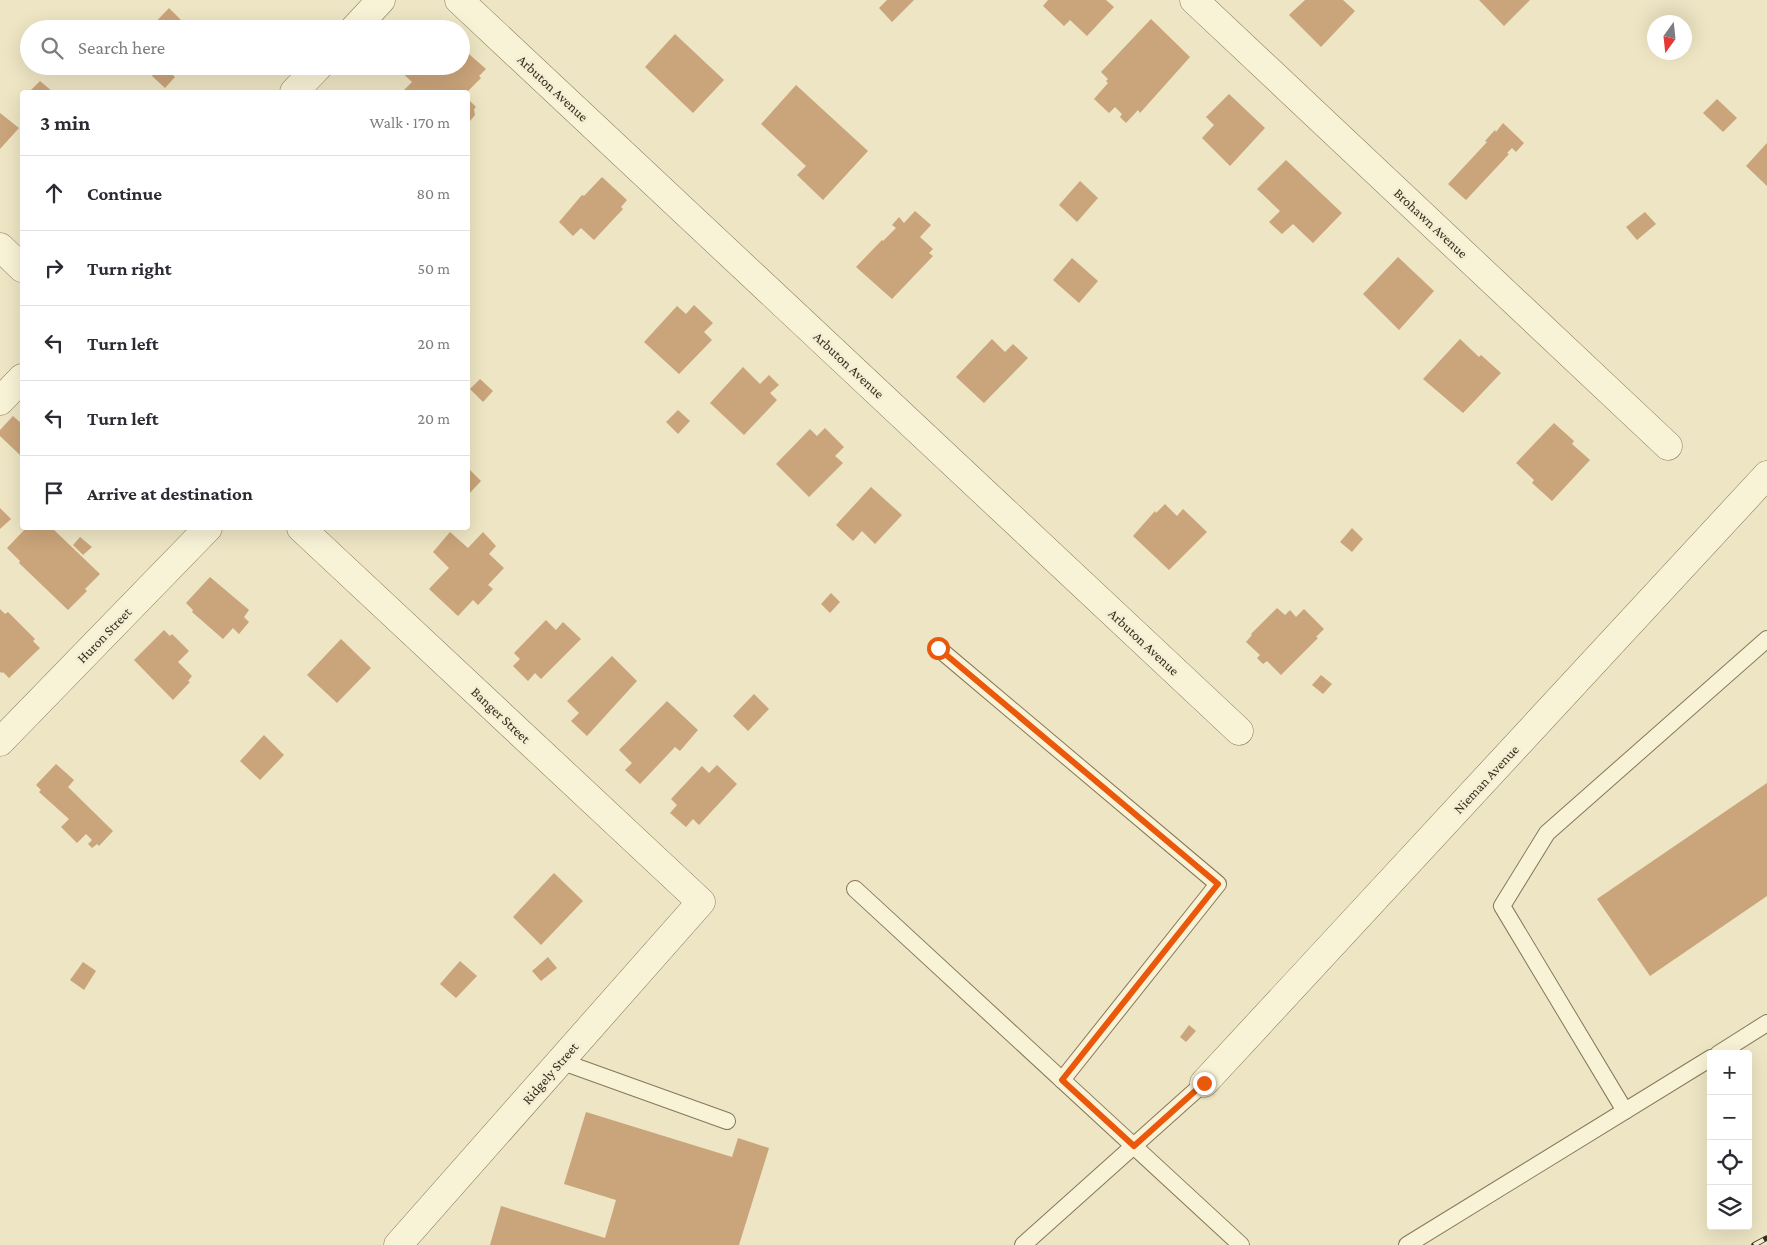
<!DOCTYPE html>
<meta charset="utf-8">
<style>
:root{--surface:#fff;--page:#f2f2f3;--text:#2b2b33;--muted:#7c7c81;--line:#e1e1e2}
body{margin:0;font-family:"Crimson Pro",serif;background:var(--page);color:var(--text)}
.controls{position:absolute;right:15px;bottom:15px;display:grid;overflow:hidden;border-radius:5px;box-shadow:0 5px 20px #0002}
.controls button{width:45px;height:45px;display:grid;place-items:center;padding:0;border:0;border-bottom:1px solid var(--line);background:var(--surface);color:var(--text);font:25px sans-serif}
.compass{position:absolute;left:1647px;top:15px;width:45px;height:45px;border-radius:50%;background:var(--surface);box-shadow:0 5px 20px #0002;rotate:195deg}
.stop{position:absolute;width:15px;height:15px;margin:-11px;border:4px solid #ea580c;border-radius:50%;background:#fff}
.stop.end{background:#ea580c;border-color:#fff;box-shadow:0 1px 5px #0008}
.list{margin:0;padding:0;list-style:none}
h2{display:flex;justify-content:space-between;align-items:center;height:65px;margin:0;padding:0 20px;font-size:21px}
h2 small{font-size:16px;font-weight:400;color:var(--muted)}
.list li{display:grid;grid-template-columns:32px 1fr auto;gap:15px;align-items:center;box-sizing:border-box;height:75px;padding:0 20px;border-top:1px solid var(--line)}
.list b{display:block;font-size:19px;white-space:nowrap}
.list em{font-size:16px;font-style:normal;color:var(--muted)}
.icon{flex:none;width:28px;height:28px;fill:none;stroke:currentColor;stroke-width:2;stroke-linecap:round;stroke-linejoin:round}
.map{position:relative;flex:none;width:1767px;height:1245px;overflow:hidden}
.search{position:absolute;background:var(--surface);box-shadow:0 5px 20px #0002;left:20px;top:20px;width:450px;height:55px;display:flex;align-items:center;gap:12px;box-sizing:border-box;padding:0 18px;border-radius:28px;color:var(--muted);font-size:19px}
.panel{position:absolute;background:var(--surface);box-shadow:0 5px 20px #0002;left:20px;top:90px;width:450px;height:440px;border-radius:5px}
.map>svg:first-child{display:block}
.building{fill:#caa47a}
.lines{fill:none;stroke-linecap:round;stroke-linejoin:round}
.service-casing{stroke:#87775a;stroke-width:18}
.minor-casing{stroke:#87775a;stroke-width:29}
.service{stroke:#f8f2d6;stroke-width:16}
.minor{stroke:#f8f2d6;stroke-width:28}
.rail-casing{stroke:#372d1e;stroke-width:5.5}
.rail{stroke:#f5eed3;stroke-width:4;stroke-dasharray:11;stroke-linecap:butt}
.route{stroke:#ea580c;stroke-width:6}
.labels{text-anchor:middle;stroke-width:5;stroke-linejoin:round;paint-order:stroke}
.street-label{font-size:14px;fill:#372d1e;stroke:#f5eed3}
</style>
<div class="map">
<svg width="1767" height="1245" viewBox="0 0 1767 1245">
<rect width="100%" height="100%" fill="#ede5c3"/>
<g class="building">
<polygon points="887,0 914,0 892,22 879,8"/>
<polygon points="1048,0 1106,0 1114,7 1087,36 1070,20 1064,26 1043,6"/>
<polygon points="1305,0 1343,0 1355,11 1321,47 1289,15"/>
<polygon points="1479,0 1530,0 1504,26"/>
<polygon points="169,8 190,29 149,29"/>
<polygon points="1151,19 1190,57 1140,113 1138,110 1126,123 1120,117 1122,114 1115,107 1109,113 1094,99 1108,83 1106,81 1108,79 1101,72"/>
<polygon points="675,34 724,80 693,113 645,67"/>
<polygon points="461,47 486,69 479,76 481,78 467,92 402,92 412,82 398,69 401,66 461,66"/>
<polygon points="160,66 163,66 175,77 165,88 152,76"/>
<polygon points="40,81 53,92 29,92"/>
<polygon points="796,85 868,151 823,200 797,175 806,166 761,124"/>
<polygon points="1229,94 1265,128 1230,166 1202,138 1214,125 1206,117"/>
<polygon points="468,99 476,107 474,109 475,115 470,121 468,120"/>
<polygon points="1717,99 1737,118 1723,132 1703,113"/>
<polygon points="0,113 19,128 0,149"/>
<polygon points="1503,123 1524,143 1516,152 1512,148 1507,153 1509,154 1466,200 1448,184 1487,142 1485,141 1495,130 1496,132"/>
<polygon points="1767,143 1767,186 1746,166"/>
<polygon points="1286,160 1342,213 1313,243 1293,224 1282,234 1269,222 1280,211 1257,189"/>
<polygon points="602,177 627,200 621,207 623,209 594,240 581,228 573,236 559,222 582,195 584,196"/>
<polygon points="1080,181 1098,198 1077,222 1059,205"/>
<polygon points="915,211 931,225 920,237 933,249 929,253 933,256 892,299 856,267 882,240 883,241 896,228 892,225 899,217 904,223"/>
<polygon points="1645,212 1656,224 1637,240 1626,227"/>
<polygon points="1398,257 1434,291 1399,330 1363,294"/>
<polygon points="1072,258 1098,281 1079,303 1053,280"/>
<polygon points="694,305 713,323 704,332 712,340 679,374 644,342 677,306 686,314"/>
<polygon points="992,339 1005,352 1013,344 1028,358 984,403 956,377"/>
<polygon points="1460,339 1479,357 1481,355 1501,373 1463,413 1423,379"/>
<polygon points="743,367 760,384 769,375 779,385 770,393 777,400 744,435 710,403"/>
<polygon points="480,379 493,391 483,402 470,389"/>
<polygon points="678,410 690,421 678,434 666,422"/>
<polygon points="13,416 22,424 22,452 20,455 0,436 0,430"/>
<polygon points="1554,423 1574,441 1572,444 1590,460 1552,501 1532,483 1534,480 1516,463"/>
<polygon points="825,428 844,447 835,456 843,463 809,497 776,464 810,429 817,436"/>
<polygon points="468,468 481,481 468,495"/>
<polygon points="871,487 902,515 875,544 862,531 853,541 836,525"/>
<polygon points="1165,504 1177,516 1183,509 1207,532 1169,570 1133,536 1155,511 1156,513"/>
<polygon points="0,508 11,519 0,529"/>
<polygon points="26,528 53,529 100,574 85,589 87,591 68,610 19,563 20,561 7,548"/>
<polygon points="1352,528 1363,539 1352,552 1340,542"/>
<polygon points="450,532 468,548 483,532 496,546 489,554 504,568 488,585 493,589 478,605 473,600 458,616 429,589 449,568 433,552"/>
<polygon points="80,537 92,547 83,555 73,545"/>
<polygon points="210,577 249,610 244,617 249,622 239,634 233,628 223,639 192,612 193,610 186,603"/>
<polygon points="831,593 840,602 830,613 821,604"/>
<polygon points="1277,608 1285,615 1290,610 1296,617 1304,609 1324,629 1316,637 1318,638 1281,675 1267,661 1263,664 1257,658 1260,655 1246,642 1252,635 1251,634"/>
<polygon points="0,609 5,614 8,612 35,639 33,641 40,648 9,678 3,672 2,673 0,672"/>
<polygon points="546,620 556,630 563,622 581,639 541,679 535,673 528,681 513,666 520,659 514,653"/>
<polygon points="164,630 170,636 172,634 189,651 178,662 192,676 188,681 190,682 173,700 134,660"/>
<polygon points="341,639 371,668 337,703 307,675"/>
<polygon points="612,656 637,681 587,736 571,721 579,713 567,701"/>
<polygon points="1321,675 1332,684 1323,694 1312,685"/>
<polygon points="754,694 769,709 748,731 733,716"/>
<polygon points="667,701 698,730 680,751 675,747 640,784 625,770 632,763 619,750"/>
<polygon points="264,735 284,755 260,780 240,761"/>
<polygon points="56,764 74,780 68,787 113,831 99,846 97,844 92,848 88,844 92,840 86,834 77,843 61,827 69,819 39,792 41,790 36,785"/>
<polygon points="717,765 737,784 699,825 693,819 686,827 670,813 677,805 671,799 702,766 709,773"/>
<polygon points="1767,783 1767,896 1650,976 1597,899"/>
<polygon points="554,873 583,901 541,945 513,917"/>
<polygon points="548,957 557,968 541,981 532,971"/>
<polygon points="460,961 477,976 456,998 440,984"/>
<polygon points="83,962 96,971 84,990 70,980"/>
<polygon points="1189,1025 1196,1031 1186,1042 1180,1037"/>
<polygon points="586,1112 732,1157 738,1138 769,1148 739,1245 490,1245 501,1206 605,1238 616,1200 564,1184"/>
</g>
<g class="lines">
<defs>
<g id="service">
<polyline points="938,648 1218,884 1062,1080"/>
<polyline points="855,889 1241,1245"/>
<polyline points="1718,1054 1767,1023"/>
<polyline points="560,1061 727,1121"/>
<polyline points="1625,1111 1502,906 1547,833 1767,639"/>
<polyline points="1023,1245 1204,1083"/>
<polyline points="1407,1245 1711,1058"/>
</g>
<g id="minor">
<polyline points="459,0 1239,731"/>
<polyline points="1194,0 1668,446"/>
<polyline points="354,29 381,0"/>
<polyline points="294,92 319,66"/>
<polyline points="0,247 22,268"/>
<polyline points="0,401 22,378"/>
<polyline points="301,528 701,902 398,1245"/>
<polyline points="0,742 208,528"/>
<polyline points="1204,1083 1767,475"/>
</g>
</defs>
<use href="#service" class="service-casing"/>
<use href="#minor" class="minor-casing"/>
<use href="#service" class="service"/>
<use href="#minor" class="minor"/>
<defs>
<polyline id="rail" points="1754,1245 1767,1238"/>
</defs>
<use href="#rail" class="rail-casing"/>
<use href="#rail" class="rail"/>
</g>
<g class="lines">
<polyline class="route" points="938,648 1218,884 1062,1080 1134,1146 1204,1083"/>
</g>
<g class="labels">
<g class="street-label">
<text transform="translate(553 88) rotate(43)" y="5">Arbuton Avenue</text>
<text transform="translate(1431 223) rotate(43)" y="5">Brohawn Avenue</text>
<text transform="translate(849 365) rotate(43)" y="5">Arbuton Avenue</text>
<text transform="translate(104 635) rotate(-46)" y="5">Huron Street</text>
<text transform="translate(1144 642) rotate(43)" y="5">Arbuton Avenue</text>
<text transform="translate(501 715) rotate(43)" y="5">Banger Street</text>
<text transform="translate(1486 779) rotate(-47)" y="5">Nieman Avenue</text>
<text transform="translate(550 1073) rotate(-49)" y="5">Ridgely Street</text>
</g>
</g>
</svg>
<div class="controls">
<button>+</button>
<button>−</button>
<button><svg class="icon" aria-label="locate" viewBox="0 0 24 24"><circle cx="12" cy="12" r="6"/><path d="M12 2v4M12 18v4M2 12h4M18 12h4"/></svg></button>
<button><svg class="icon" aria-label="layers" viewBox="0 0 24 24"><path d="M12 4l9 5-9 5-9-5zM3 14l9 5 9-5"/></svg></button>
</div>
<svg class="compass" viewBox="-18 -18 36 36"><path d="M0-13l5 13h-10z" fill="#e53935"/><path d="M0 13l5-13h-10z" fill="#7c7c81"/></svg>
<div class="stop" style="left:938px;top:648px"></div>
<div class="stop end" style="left:1204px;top:1083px"></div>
<div class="search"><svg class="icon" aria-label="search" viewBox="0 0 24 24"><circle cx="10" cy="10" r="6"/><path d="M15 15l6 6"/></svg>Search here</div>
<section class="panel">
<h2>3 min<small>Walk · 170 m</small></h2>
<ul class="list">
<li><svg class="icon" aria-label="ahead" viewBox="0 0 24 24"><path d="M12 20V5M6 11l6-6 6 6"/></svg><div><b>Continue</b></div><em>80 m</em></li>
<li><svg class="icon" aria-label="right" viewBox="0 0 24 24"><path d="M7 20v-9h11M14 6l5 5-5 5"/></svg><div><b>Turn right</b></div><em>50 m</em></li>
<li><svg class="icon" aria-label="left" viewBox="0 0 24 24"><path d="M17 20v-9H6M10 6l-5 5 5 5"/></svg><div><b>Turn left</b></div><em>20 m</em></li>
<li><svg class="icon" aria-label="left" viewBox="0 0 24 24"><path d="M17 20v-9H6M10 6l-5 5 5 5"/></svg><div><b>Turn left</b></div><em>20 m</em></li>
<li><svg class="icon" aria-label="arrive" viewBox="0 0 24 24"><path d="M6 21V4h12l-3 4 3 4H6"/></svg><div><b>Arrive at destination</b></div></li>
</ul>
</section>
</div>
